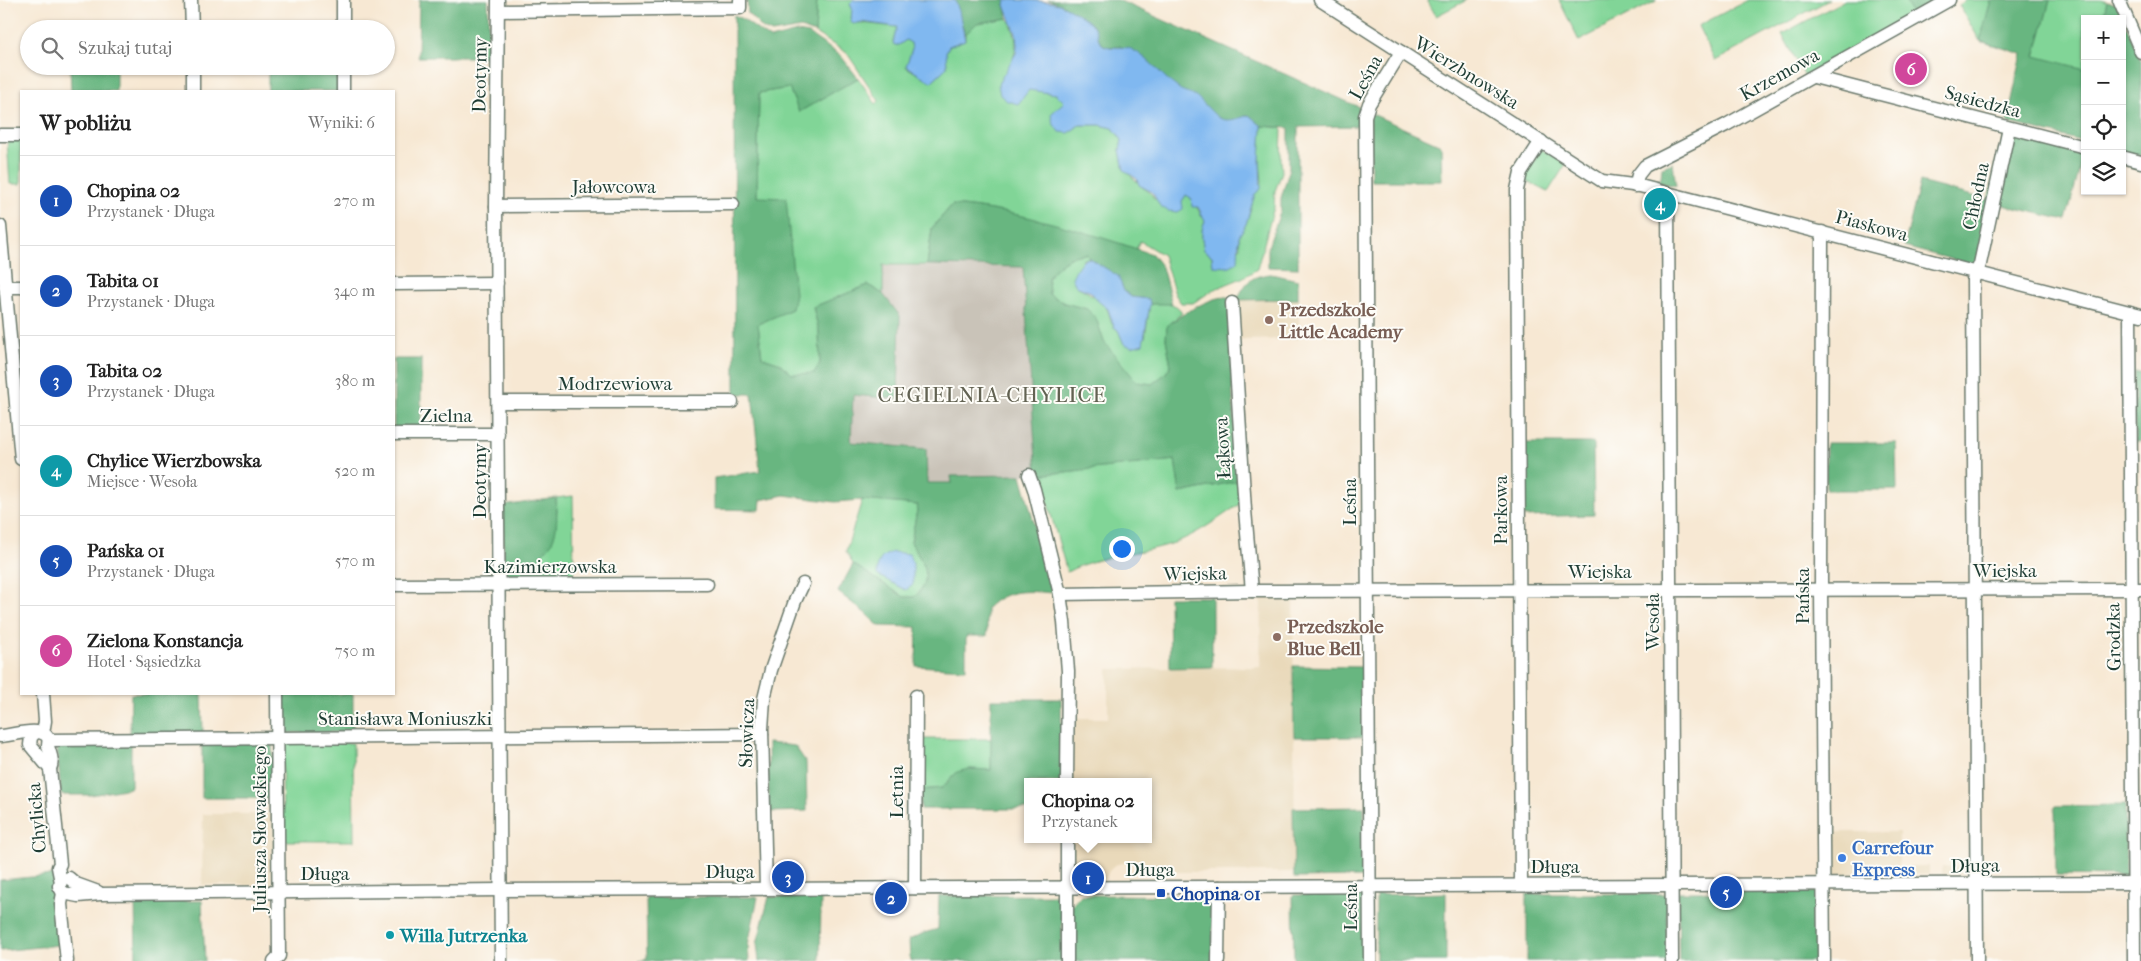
<!DOCTYPE html>
<html lang="pl">
<meta charset="utf-8">
<style>
:root{--surface:#fff;--page:#f6f6f6;--text:#222;--muted:#767676;--line:#e0e0e0;--accent:#b45309}
body{margin:0;font-family:"IM FELL French Canon",serif;background:var(--page);color:var(--text)}
.controls{position:absolute;right:15px;top:15px;display:grid;overflow:hidden;border-radius:0px;box-shadow:0 1px 4px #0004}
.controls button{width:45px;height:45px;display:grid;place-items:center;padding:0;border:0;border-bottom:1px solid var(--line);background:var(--surface);color:var(--text);font:25px sans-serif}
.you{position:absolute;left:1121px;top:548px;width:18px;height:18px;margin:-12px;border:4px solid #fff;border-radius:50%;background:#1a73e8;box-shadow:0 0 0 8px #1a73e833}
.badge{display:grid;place-items:center;width:32px;height:32px;border-radius:50%;background:var(--accent);color:#fff;font-size:16px;font-weight:700}
.pin{position:absolute;translate:-50% -50%;border:2px solid #fff;box-shadow:0 1px 5px #0006}
.popup{position:absolute;left:1024px;top:778px;width:128px;height:65px;box-sizing:border-box;display:grid;place-content:center;border-radius:0px;background:var(--surface);filter:drop-shadow(0 1px 4px #0005);font-size:16px;white-space:nowrap;color:var(--muted)}
.popup b{font-size:19px;color:var(--text)}
.popup::after{content:'';position:absolute;left:50%;top:100%;margin-left:-10px;border:10px solid transparent;border-top-color:var(--surface)}
.list{margin:0;padding:0;list-style:none}
h2{display:flex;justify-content:space-between;align-items:center;height:65px;margin:0;padding:0 20px;font-size:21px}
h2 small{font-size:16px;font-weight:400;color:var(--muted)}
.list li{display:grid;grid-template-columns:32px 1fr auto;gap:15px;align-items:center;box-sizing:border-box;height:90px;padding:0 20px;border-top:1px solid var(--line)}
.list b{display:block;font-size:19px;white-space:nowrap}
.list p{margin:0;font-size:16px;white-space:nowrap;color:var(--muted)}
.list em{font-size:16px;font-style:normal;color:var(--muted)}
.icon{flex:none;width:28px;height:28px;fill:none;stroke:currentColor;stroke-width:2;stroke-linecap:round;stroke-linejoin:round}
.map{position:relative;flex:none;width:2141px;height:961px;overflow:hidden}
.search{position:absolute;background:var(--surface);box-shadow:0 1px 4px #0004;left:20px;top:20px;width:375px;height:55px;display:flex;align-items:center;gap:12px;box-sizing:border-box;padding:0 18px;border-radius:28px;color:var(--muted);font-size:19px}
.panel{position:absolute;background:var(--surface);box-shadow:0 1px 4px #0004;left:20px;top:90px;width:375px;height:605px;border-radius:0px}
.map>svg:first-child{display:block}
.built{fill:#e9d9ba}
.industrial{fill:#c9c3b8}
.green{fill:#81d597;stroke:#508966}
.forest{fill:#68b680;stroke:#447a5a}
.water{fill:#80b8f0;stroke:#507a92}
.lines{fill:none;stroke-linecap:round;stroke-linejoin:round}
.minor-casing{stroke:#6b796c;stroke-width:15}
.minor{stroke:#fff;stroke-width:12}
.education-dot{fill:#8d6e63;stroke:#fdfcf7;stroke-width:2}
.shop-dot{fill:#3f7fe0;stroke:#fdfcf7;stroke-width:2}
.transit-dot{fill:#1a4fb4;stroke:#fdfcf7;stroke-width:2}
.culture-dot{fill:#0f9aa8;stroke:#fdfcf7;stroke-width:2}
.labels{text-anchor:middle;stroke-width:4;stroke-linejoin:round;paint-order:stroke}
.street-label{font-size:19px;fill:#1f3d34;stroke:#fdfcf7}
.education-label{font-size:19px;font-weight:bold;fill:#785e54;stroke:#fdfcf7;text-anchor:start}
.shop-label{font-size:19px;font-weight:bold;fill:#366cbe;stroke:#fdfcf7;text-anchor:start}
.transit-label{font-size:19px;font-weight:bold;fill:#164399;stroke:#fdfcf7;text-anchor:start}
.culture-label{font-size:19px;font-weight:bold;fill:#0d838f;stroke:#fdfcf7;text-anchor:start}
.quarter-label{font-size:21px;letter-spacing:1px;fill:#626252;stroke:#fdfcf7}
</style>
<div class="map">
<svg width="2141" height="961" viewBox="0 0 2141 961">
<rect width="100%" height="100%" fill="#fdfcf7"/>
<filter id="ink" filterUnits="userSpaceOnUse"><feTurbulence type="fractalNoise" baseFrequency=".02" numOctaves="2"/><feDisplacementMap in="SourceGraphic" scale="10" xChannelSelector="R" yChannelSelector="G"/><feConvolveMatrix kernelMatrix="1 2 1 2 8 2 1 2 1" color-interpolation-filters="sRGB"/></filter>
<filter id="wash" filterUnits="userSpaceOnUse"><feTurbulence type="fractalNoise" baseFrequency=".0096" numOctaves="4" result="noise"/><feDisplacementMap in="SourceGraphic" scale="20" xChannelSelector="R" yChannelSelector="G"/><feGaussianBlur stdDeviation="1.12" result="paint"/><feColorMatrix in="noise" values="0 0 0 0 0 0 0 0 0 0 0 0 0 0 0 0 0 1.4 0 .05"/><feComposite in="paint" operator="in"/></filter>
<g filter="url(#wash)">
<rect width="100%" height="100%" fill="#f7e8d3"/>
<g class="built">
<polygon points="1298,299 1300,339 1240,340 1237,300"/>
<polygon points="1261,597 1293,597 1295,872 1155,872 1146,864 1121,863 1115,865 1109,871 1105,880 1093,880 1093,877 1084,877 1083,879 1071,879 1071,839 1148,839 1148,782 1071,782 1071,718 1108,718 1108,669 1260,667"/>
<polygon points="203,814 273,814 273,885 202,885"/>
<polygon points="1831,832 1899,832 1899,868 1892,867 1892,872 1880,872 1879,869 1872,869 1872,872 1837,875 1835,873 1835,867 1829,864"/>
<polygon points="1908,866 1929,866 1929,875 1908,874"/>
<polygon points="1942,866 1966,868 1966,875 1942,875"/>
</g>
<polygon class="industrial" points="883,265 1023,267 1037,475 952,476 952,483 927,483 851,443 853,395 898,398 900,317 883,294"/>
<g class="green">
<path d="M817 0H854L850 4 852 8 851 22 897 27 893 42 895 45H899L906 40 911 42 912 49 906 67 931 82 947 67 946 52 949 46 965 40V35L977 23 1008 18C1023 47 1015 58 998 84L1056 94 1064 102 1061 106 1069 133 1079 125H1100L1113 128 1122 140 1120 150 1124 170C1131 175 1134 179 1139 184 1145 191 1151 190 1154 199L1182 201 1186 195 1191 198 1205 221C1200 231 1202 239 1204 250L1212 256V262L1240 248 1239 236 1246 224 1255 194 1262 182 1260 160 1262 126 1282 128 1281 159 1282 172 1275 191 1274 207 1257 269 1242 278 1215 289 1193 303H1181L1175 294 1163 255 1140 241 1136 249C1075 229 1016 211 952 205L932 228 927 265H883V294L868 285 813 307 819 331 820 363 814 374H792L778 362 762 357 758 324 792 309 757 197 759 93 789 88 799 112 858 78 876 104 879 101 847 53 815 33Z"/>
<polygon points="1427,0 1467,0 1436,16"/>
<polygon points="1559,0 1658,0 1579,41"/>
<polygon points="1748,0 1829,0 1715,61 1698,26"/>
<polygon points="1845,0 1905,0 1912,14 1805,76 1782,34"/>
<polygon points="1967,0 1991,0 1980,41 1959,5"/>
<polygon points="2050,0 2100,0 2107,2 2103,19 2085,19 2085,69 2035,57"/>
<polygon points="7,140 21,140 21,184 10,184"/>
<polygon points="1541,149 1566,164 1548,192 1523,179"/>
<path d="M1076 254H1087L1089 258 1083 259 1076 286C1085 290 1105 302 1108 311 1110 317 1111 322 1114 327L1118 330 1124 344 1145 338 1150 304C1162 303 1177 301 1182 313L1167 326 1166 339 1171 365 1165 374 1152 384 1136 382 1104 342 1096 318 1087 309 1064 303 1049 294 1048 278 1057 266Z"/>
<path d="M1175 460 1180 493 1237 481 1240 504C1219 518 1198 534 1174 543 1139 555 1100 554 1067 572L1043 486 1037 475Z"/>
<polygon points="573,496 574,580 523,580 524,575 534,567 536,561 552,541 557,511 556,498"/>
<path d="M862 500 918 505 911 542C922 563 936 577 914 597H904L853 564 846 551Z"/>
<polygon points="921,739 991,739 991,770 969,769 952,777 942,788 920,790"/>
<polygon points="282,743 353,743 354,841 283,841"/>
</g>
<g class="forest">
<polygon points="419,0 488,0 489,57 418,57"/>
<polygon points="747,0 817,0 815,33 801,28 772,33 763,29 748,14"/>
<polygon points="955,0 1006,0 1005,5 1008,18 977,23 965,35"/>
<path d="M1048 0H1118L1359 107V126L1298 127V268L1268 267V247L1281 210V198L1289 171V128L1262 126 1249 115C1243 117 1236 121 1230 121 1211 122 1203 95 1181 91L1120 46 1107 47 1100 42 1094 26 1061 4Z"/>
<polygon points="1905,0 1936,0 1912,14"/>
<polygon points="1991,0 2050,0 2035,56 2085,69 2085,142 2007,122 2022,54 1980,41"/>
<polygon points="2107,2 2117,4 2141,61 2141,156 2122,152 2122,19 2103,19"/>
<path d="M734 15 744 20 770 39 797 32 809 34 841 56 858 78 799 112 789 88 759 93 757 197 786 198 795 294 792 309 758 324 762 357 778 362 792 374 814 373 820 363 819 331 813 307 868 285 883 294 900 316 898 399 853 395 851 442 926 449 927 483H952L951 476 1021 475 1053 593C1028 591 1006 588 987 608V636H966V669L916 666 917 627 879 626 865 613 838 592 853 564 904 597H914C936 577 922 563 911 542L918 505 862 500 835 502 784 495 761 500 760 510 714 509V478L760 471 752 394H735Z"/>
<polygon points="70,66 116,66 116,91 71,91"/>
<rect x="268" y="66" width="70" height="25"/>
<polygon points="1370,113 1441,145 1442,181 1371,181"/>
<polygon points="2005,132 2015,137 2084,153 2066,220 1998,204 1982,267 1904,247 1920,182 1988,200"/>
<polygon points="1673,163 1676,186 1657,182 1661,178 1662,167"/>
<path d="M952 205C1022 211 1086 232 1152 254L1162 267 1172 304H1150L1148 299 1131 297 1124 291 1117 276 1089 258 1087 254C1070 254 1058 264 1048 278L1049 294 1064 303 1087 309 1096 318 1104 342 1137 382 1152 384 1165 374 1171 366 1166 339 1167 326C1180 315 1211 296 1228 297L1237 481 1180 493 1175 460 1037 475 1023 267 927 265 932 228Z"/>
<path d="M1271 274 1298 280V299L1237 300C1246 282 1250 276 1271 274Z"/>
<rect x="394" y="359" width="27" height="70"/>
<polygon points="2134,372 2141,372 2141,442 2135,442"/>
<polygon points="1524,443 1593,443 1594,515 1524,517"/>
<polygon points="1826,443 1896,443 1897,490 1826,490"/>
<path d="M556 498C557 511 558 530 552 542 545 553 535 558 533 572L524 575 523 580H504L503 506Z"/>
<polygon points="1169,597 1212,597 1212,667 1170,668"/>
<polygon points="1293,666 1363,667 1363,737 1294,737"/>
<polygon points="131,694 202,694 203,734 130,734"/>
<polygon points="282,694 353,694 353,732 282,733"/>
<polygon points="991,699 1061,699 1062,782 1028,782 1028,809 921,809 920,790 942,788 957,772 969,769 991,770"/>
<polygon points="272,743 273,798 202,798 202,744"/>
<polygon points="768,743 795,746 806,762 807,811 769,812"/>
<polygon points="131,744 131,786 130,788 91,795 61,795 57,745"/>
<polygon points="2125,805 2126,876 2056,875 2055,806"/>
<polygon points="1364,807 1365,877 1294,878 1293,808"/>
<polygon points="53,875 59,945 0,951 0,880"/>
<polygon points="1678,892 1818,892 1818,961 1679,961"/>
<polygon points="1446,893 1446,961 1376,961 1376,895"/>
<rect x="1527" y="894" width="140" height="67"/>
<polygon points="1062,895 1062,961 912,961 910,959 909,940 924,933 938,929 939,896"/>
<polygon points="1081,895 1213,896 1213,961 1072,961 1072,904"/>
<polygon points="1293,895 1364,895 1365,960 1294,960"/>
<polygon points="646,897 758,897 748,945 749,961 638,961 647,959"/>
<polygon points="769,897 821,897 820,961 759,961 757,944"/>
<polygon points="135,901 202,901 205,961 136,961"/>
</g>
<g class="water">
<polygon points="854,0 955,0 959,11 965,40 949,46 946,52 947,67 931,82 906,66 912,49 911,43 906,40 899,45 895,45 893,43 897,27 862,22 853,24 851,22 852,8 850,4"/>
<path d="M1006 0C1023 0 1043 0 1059 4 1069 8 1087 18 1094 27 1098 31 1097 40 1102 44 1109 50 1122 45 1131 49 1150 58 1161 76 1178 88 1184 93 1192 92 1198 98 1220 118 1217 126 1249 115L1262 126 1260 160 1261 189 1255 194 1246 224 1239 236 1238 262 1228 267 1213 266 1212 256 1204 250C1202 239 1200 231 1205 221L1198 207H1192L1191 198 1186 195 1182 201 1183 209 1178 212 1168 211 1160 206 1152 192 1139 185 1137 179 1124 170 1120 150 1122 140 1113 128 1100 125H1079L1069 133 1059 132 1053 123 1051 114 1064 102 1056 94 1029 90 1018 104 1007 101 1000 95 998 84 1016 53 1017 45 1016 34 1005 5Z"/>
<path d="M1089 258 1118 276 1124 291 1131 297 1149 299 1150 304 1143 344 1132 347 1124 344 1118 330 1114 327 1108 309 1098 301 1091 292 1076 286 1072 278C1076 269 1080 260 1089 258Z"/>
<path d="M893 552 909 554 913 564V585L906 590 877 575C877 562 880 556 893 552Z"/>
</g>
</g>
<g filter="url(#ink)">
<g class="lines">
<defs>
<g id="minor">
<polyline points="191,0 192,29"/>
<polyline points="343,0 343,29"/>
<polyline points="498,0 496,206 501,961"/>
<polyline points="1320,0 1602,181 1640,186 2141,315"/>
<polyline points="2119,0 2141,52"/>
<polyline points="498,11 740,8 740,0"/>
<polyline points="193,66 193,91"/>
<polyline points="343,66 343,91"/>
<polyline points="1814,77 2085,147"/>
<polyline points="0,135 21,135"/>
<polyline points="2122,157 2141,162"/>
<polyline points="1635,186 1638,175 1645,166 1726,125 1949,0"/>
<polyline points="1668,194 1672,961"/>
<polyline points="496,206 733,204"/>
<polyline points="0,226 21,459"/>
<polyline points="1822,232 1821,589 1824,961"/>
<polyline points="394,284 497,283"/>
<polyline points="5,287 21,287"/>
<polyline points="1232,303 1245,510 1252,591"/>
<polyline points="2130,312 2134,961"/>
<polyline points="498,402 732,402"/>
<polyline points="394,434 498,434"/>
<polyline points="1029,475 1034,489 1060,594 1064,622 1068,671 1067,782"/>
<polyline points="394,585 707,584"/>
<polyline points="1060,594 1252,591 2141,589"/>
<polyline points="43,694 45,721 43,733"/>
<polyline points="35,733 31,737 30,745 50,769"/>
<path d="M0 736C10 736 42 725 48 738 49 741 48 743 48 746 50 754 54 760 50 769L60 864 58 867 61 882 59 886 63 893"/>
<polyline points="49,740 762,734"/>
<polyline points="69,878 76,884 98,892"/>
<polyline points="1521,885 1517,190 1521,172 1541,141"/>
<polyline points="915,888 916,696"/>
<polyline points="766,889 762,729 764,699 771,670 795,601 803,584"/>
<polyline points="63,893 78,896 100,894 500,890 2141,883"/>
<polyline points="63,893 61,904 67,961"/>
<polyline points="274,961 279,956 277,694"/>
<polyline points="1067,961 1067,839"/>
<polyline points="1218,961 1219,887"/>
<polyline points="1370,961 1365,116 1369,104 1401,52"/>
<polyline points="1977,961 1973,280 1980,264 2009,128"/>
</g>
</defs>
<use href="#minor" class="minor-casing"/>
<use href="#minor" class="minor"/>
</g>
</g>
<g class="education-dot">
<circle cx="1269" cy="320" r="5"/>
<circle cx="1277" cy="637" r="5"/>
</g>
<circle class="shop-dot" cx="1842" cy="858" r="5"/>
<rect class="transit-dot" x="1156" y="888" width="10" height="10" rx="2.5"/>
<circle class="culture-dot" cx="390" cy="935" r="5"/>
<g class="labels">
<g class="street-label">
<text transform="translate(1467 72) rotate(32)" y="7">Wierzbnowska</text>
<text transform="translate(1779 74) rotate(-29)" y="7">Krzemowa</text>
<text transform="translate(479 75) rotate(-89)" y="7">Deotymy</text>
<text transform="translate(1365 77) rotate(-61)" y="7">Leśna</text>
<text transform="translate(1983 101) rotate(15)" y="7">Sąsiedzka</text>
<text x="614" y="193">Jałowcowa</text>
<text transform="translate(1975 196) rotate(-78)" y="7">Chłodna</text>
<text transform="translate(1872 225) rotate(15)" y="7">Piaskowa</text>
<text x="615" y="390">Modrzewiowa</text>
<text x="446" y="422">Zielna</text>
<text transform="translate(1222 448) rotate(-93)" y="7">Łąkowa</text>
<text transform="translate(479 481) rotate(-90)" y="7">Deotymy</text>
<text transform="translate(1349 502) rotate(-90)" y="7">Leśna</text>
<text transform="translate(1500 510) rotate(-90)" y="7">Parkowa</text>
<text x="550" y="573">Kazimierzowska</text>
<text x="2005" y="577">Wiejska</text>
<text x="1600" y="578">Wiejska</text>
<text transform="translate(1195 573) rotate(-1)" y="7">Wiejska</text>
<text transform="translate(1802 596) rotate(-90)" y="7">Pańska</text>
<text transform="translate(1652 622) rotate(-90)" y="7">Wesoła</text>
<text transform="translate(2113 637) rotate(-91)" y="7">Grodzka</text>
<text x="405" y="725">Stanisława Moniuszki</text>
<text transform="translate(746 733) rotate(-88)" y="7">Słowicza</text>
<text transform="translate(896 792) rotate(-90)" y="7">Letnia</text>
<text transform="translate(36 818) rotate(-95)" y="7">Chylicka</text>
<text transform="translate(259 829) rotate(-90)" y="7">Juliusza Słowackiego</text>
<text transform="translate(1975 865) rotate(-1)" y="7">Długa</text>
<text x="1555" y="873">Długa</text>
<text x="1150" y="876">Długa</text>
<text x="730" y="878">Długa</text>
<text x="325" y="880">Długa</text>
<text transform="translate(1350 907) rotate(-90)" y="7">Leśna</text>
</g>
<g class="education-label">
<text x="1279" y="316">Przedszkole<tspan x="1279" dy="22">Little Academy</tspan></text>
<text x="1287" y="633">Przedszkole<tspan x="1287" dy="22">Blue Bell</tspan></text>
</g>
<g class="shop-label">
<text x="1852" y="854">Carrefour<tspan x="1852" dy="22">Express</tspan></text>
</g>
<g class="transit-label">
<text x="1171" y="900">Chopina 01</text>
</g>
<g class="culture-label">
<text x="400" y="942">Willa Jutrzenka</text>
</g>
<g class="quarter-label">
<text x="992" y="402">CEGIELNIA-CHYLICE</text>
</g>
</g>
</svg>
<div class="controls">
<button>+</button>
<button>−</button>
<button><svg class="icon" aria-label="locate" viewBox="0 0 24 24"><circle cx="12" cy="12" r="6"/><path d="M12 2v4M12 18v4M2 12h4M18 12h4"/></svg></button>
<button><svg class="icon" aria-label="layers" viewBox="0 0 24 24"><path d="M12 4l9 5-9 5-9-5zM3 14l9 5 9-5"/></svg></button>
</div>
<div class="you"></div>
<div class="pin badge" style="left:1088px;top:878px;background:#1a4fb4">1</div>
<div class="popup"><b>Chopina 02</b>Przystanek</div>
<div class="pin badge" style="left:891px;top:898px;background:#1a4fb4">2</div>
<div class="pin badge" style="left:788px;top:877px;background:#1a4fb4">3</div>
<div class="pin badge" style="left:1660px;top:204px;background:#0f9aa8">4</div>
<div class="pin badge" style="left:1726px;top:892px;background:#1a4fb4">5</div>
<div class="pin badge" style="left:1911px;top:69px;background:#d1479c">6</div>
<div class="search"><svg class="icon" aria-label="search" viewBox="0 0 24 24"><circle cx="10" cy="10" r="6"/><path d="M15 15l6 6"/></svg>Szukaj tutaj</div>
<section class="panel">
<h2>W pobliżu<small>Wyniki: 6</small></h2>
<ul class="list">
<li><span class="badge" style="background:#1a4fb4">1</span><div><b>Chopina 02</b><p>Przystanek · Długa</p></div><em>270 m</em></li>
<li><span class="badge" style="background:#1a4fb4">2</span><div><b>Tabita 01</b><p>Przystanek · Długa</p></div><em>340 m</em></li>
<li><span class="badge" style="background:#1a4fb4">3</span><div><b>Tabita 02</b><p>Przystanek · Długa</p></div><em>380 m</em></li>
<li><span class="badge" style="background:#0f9aa8">4</span><div><b>Chylice Wierzbowska</b><p>Miejsce · Wesoła</p></div><em>520 m</em></li>
<li><span class="badge" style="background:#1a4fb4">5</span><div><b>Pańska 01</b><p>Przystanek · Długa</p></div><em>570 m</em></li>
<li><span class="badge" style="background:#d1479c">6</span><div><b>Zielona Konstancja</b><p>Hotel · Sąsiedzka</p></div><em>750 m</em></li>
</ul>
</section>
</div>
